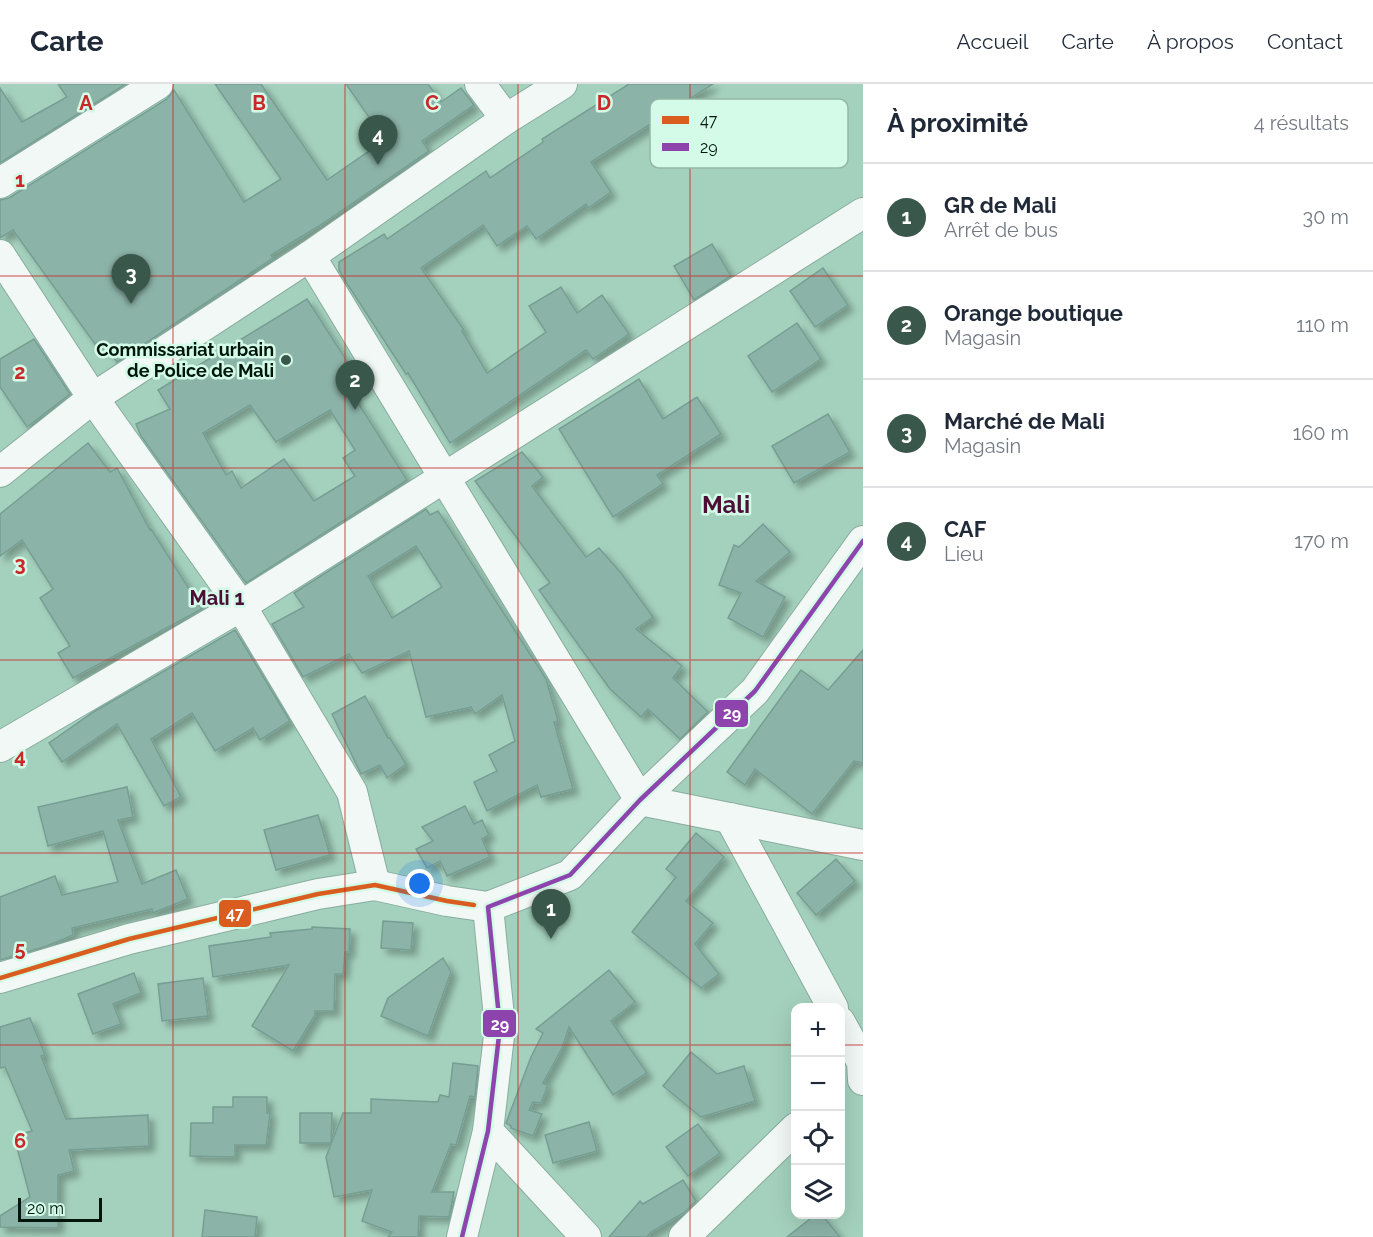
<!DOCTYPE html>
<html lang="fr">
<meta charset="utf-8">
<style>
:root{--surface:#fff;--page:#f2f2f3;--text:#1f2937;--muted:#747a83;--line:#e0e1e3;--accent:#39574b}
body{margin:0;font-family:Raleway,sans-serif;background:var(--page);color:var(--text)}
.controls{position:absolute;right:18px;bottom:18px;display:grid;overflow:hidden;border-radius:12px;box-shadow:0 6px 24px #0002}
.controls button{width:54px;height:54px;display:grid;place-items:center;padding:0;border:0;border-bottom:2px solid var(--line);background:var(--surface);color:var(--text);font:30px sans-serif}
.scale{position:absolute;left:18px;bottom:15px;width:84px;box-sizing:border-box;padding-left:6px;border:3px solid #00160d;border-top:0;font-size:16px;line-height:21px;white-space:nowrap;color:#00160d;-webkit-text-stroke:4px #d3fbe8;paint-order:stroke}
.you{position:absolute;left:420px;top:800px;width:21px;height:21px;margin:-15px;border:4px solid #fff;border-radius:50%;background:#1a73e8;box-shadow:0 0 0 9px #1a73e833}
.badge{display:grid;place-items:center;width:39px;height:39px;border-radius:50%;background:var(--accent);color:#fff;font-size:20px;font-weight:700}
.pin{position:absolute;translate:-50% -50px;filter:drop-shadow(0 2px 3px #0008)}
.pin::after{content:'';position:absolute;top:32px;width:21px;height:18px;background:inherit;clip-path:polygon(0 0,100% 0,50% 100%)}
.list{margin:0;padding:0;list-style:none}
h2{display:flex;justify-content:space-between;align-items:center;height:78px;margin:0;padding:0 24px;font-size:26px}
h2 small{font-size:20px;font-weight:400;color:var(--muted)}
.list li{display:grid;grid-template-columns:39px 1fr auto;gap:18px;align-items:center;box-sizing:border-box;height:108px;padding:0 24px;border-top:2px solid var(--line)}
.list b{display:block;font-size:22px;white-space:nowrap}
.list p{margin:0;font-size:20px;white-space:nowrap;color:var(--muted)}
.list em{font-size:20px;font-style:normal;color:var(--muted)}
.icon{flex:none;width:33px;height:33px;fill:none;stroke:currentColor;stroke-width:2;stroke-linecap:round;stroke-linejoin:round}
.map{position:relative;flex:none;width:863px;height:1153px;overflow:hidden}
header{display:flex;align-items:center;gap:36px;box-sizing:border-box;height:84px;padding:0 30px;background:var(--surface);border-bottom:2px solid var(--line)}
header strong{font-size:28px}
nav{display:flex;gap:33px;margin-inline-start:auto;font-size:21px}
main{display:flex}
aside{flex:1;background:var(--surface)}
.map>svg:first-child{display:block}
.building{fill:#8cb3a8;stroke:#769e93;stroke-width:1.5;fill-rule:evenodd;filter:url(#shadow)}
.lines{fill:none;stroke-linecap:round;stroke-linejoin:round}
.minor-casing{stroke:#88ac9d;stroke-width:32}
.minor{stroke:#f1f8f5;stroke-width:30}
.bus-1-casing{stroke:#d3fbe8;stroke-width:9}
.bus-2-casing{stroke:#d3fbe8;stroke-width:9}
.bus-1{stroke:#da5d20;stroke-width:4.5}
.bus-2{stroke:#8e44ad;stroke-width:4.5}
.grid{fill:none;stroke:#cb2727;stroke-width:1.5;stroke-opacity:0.55}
.poi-dot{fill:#39574b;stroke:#d3fbe8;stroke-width:2}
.labels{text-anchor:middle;stroke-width:5;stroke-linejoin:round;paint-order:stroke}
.poi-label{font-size:18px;font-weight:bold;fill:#00160d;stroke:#d3fbe8;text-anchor:end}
.neighbourhood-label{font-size:20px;font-weight:bold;fill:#4b0f36;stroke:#d3fbe8}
.district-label{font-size:24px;font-weight:bold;fill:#4b0f36;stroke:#d3fbe8}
.key{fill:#d3fbe8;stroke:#94b6a6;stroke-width:1.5}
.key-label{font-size:16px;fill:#00160d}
.grid-label{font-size:20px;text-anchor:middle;font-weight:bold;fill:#cb2727;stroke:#d3fbe8;stroke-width:5;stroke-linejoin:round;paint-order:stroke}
.line-badge{stroke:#d3fbe8;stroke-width:2}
.badge-label{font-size:16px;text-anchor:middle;font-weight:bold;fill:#fff}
</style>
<header>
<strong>Carte</strong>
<nav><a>Accueil</a><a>Carte</a><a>À propos</a><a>Contact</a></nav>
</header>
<main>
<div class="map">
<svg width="863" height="1153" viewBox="0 0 863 1153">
<defs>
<filter id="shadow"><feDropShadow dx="5.5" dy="5.5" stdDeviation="3" flood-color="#0004"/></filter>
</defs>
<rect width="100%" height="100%" fill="#a4d1bd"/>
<g class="building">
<polygon points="58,0 126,0 0,79 0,4 22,38 67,13"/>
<polygon points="215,0 261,0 327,96 385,56 346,0 428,0 441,18 461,4 474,21 422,57 429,67 319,142 271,171 273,174 117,278 101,257 95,260 13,146 0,154 0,116 9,114 167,15 174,6 244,118 281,95"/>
<polygon points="629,0 713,0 591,78 611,108 588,124 586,120 536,155 527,142 497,162 483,141 421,184 464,246 462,247 487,289 546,248 529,222 561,203 577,229 602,211 629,250 593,275 586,266 450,359 408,289 406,290 346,198 339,186 339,178 384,150 387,155 486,87 490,94 543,58 542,55"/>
<polygon points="712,160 731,192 694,216 674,182"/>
<polygon points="823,184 848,221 815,243 790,207"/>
<path d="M307 215 352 285 341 292 407 396 246 499 141 352 136 340 170 325 158 306ZM250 321 276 358 330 326 355 366 343 374 355 392 314 417 284 375 241 404 232 387 226 391 203 349Z"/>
<polygon points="797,239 821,275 772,308 748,272"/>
<polygon points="34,255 70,310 27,343 0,303 0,275"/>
<polygon points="639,295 663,335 697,313 721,350 657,391 663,400 613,433 559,345"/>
<polygon points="828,330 850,368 794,399 772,362"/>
<polygon points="88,359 110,388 117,384 150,446 151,445 202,525 73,594 58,569 70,562 40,514 53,505 22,456 0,472 0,430"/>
<polygon points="522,368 543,393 532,402 586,473 599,464 621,489 653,533 636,545 682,582 673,594 708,628 680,655 648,625 641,633 610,605 539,506 550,499 475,397"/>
<path d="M426 425 430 431 438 427 546 595 558 637 554 638 573 705 541 713 537 701 487 727 474 698 497 687 489 671 515 657 502 611 475 630 471 623 426 633 409 567 362 589 349 570 303 593 272 540 304 523 294 509ZM416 462 442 503 392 534 368 492Z"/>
<polygon points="763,440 790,468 756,497 785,513 763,553 728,534 741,509 719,501 734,461 739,463"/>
<polygon points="235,546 290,637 260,656 253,644 215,667 192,629 151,655 181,713 164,722 117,640 62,678 49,659 95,627"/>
<polygon points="863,566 863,679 854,677 812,730 755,685 745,701 727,688 801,586 828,606"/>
<polygon points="365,612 388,654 390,654 406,680 387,694 380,681 361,690 332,630"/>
<polygon points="127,703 133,733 118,736 142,800 176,786 188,815 153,829 152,825 72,844 73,851 47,862 0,876 0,813 55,792 62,811 118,798 103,747 48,762 38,723"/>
<polygon points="465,722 474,740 482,736 489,751 482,755 490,773 447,792 440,777 427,784 416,765 433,757 422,743"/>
<polygon points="318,731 330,771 276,786 264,746"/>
<polygon points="696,749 724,773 686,817 713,839 695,860 719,890 701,904 632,848 676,793 666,785"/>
<polygon points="836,775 855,797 816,831 797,809"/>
<polygon points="383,837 413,839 411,866 381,864"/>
<polygon points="312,843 350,845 349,868 345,868 343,890 335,890 334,927 315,927 315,931 293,967 252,942 289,881 213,893 209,862 271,853 270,849 312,845"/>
<polygon points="443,874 451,888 428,952 381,932 388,914"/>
<polygon points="609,886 635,918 611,937 647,989 613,1011 569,943 562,964 543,999 548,1001 541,1019 533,1018 529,1026 542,1030 533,1052 511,1044 511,1042 506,1039 531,973 543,949 536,945"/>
<polygon points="134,889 141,909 113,920 121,940 93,950 78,910"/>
<polygon points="203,894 208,932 162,937 158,900"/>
<polygon points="30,934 45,971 41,972 66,1035 148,1031 149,1062 69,1066 74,1087 58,1091 58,1144 0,1143 0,1132 30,1113 14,1052 32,1047 5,983 0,984 0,943"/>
<polygon points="691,968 717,990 744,982 755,1017 701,1033 663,1002"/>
<polygon points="453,979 478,982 475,1013 470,1012 456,1061 451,1060 432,1108 454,1108 449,1133 419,1132 418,1153 388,1153 392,1148 362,1137 372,1106 334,1113 326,1073 343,1029 371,1029 371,1015 438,1018 440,1011 449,1013"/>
<polygon points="233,1013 267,1013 267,1029 270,1029 266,1061 235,1061 235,1073 190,1072 191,1039 213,1039 213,1023 233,1023"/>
<polygon points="300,1029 332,1029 331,1059 300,1059"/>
<polygon points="589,1038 597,1067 553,1079 545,1051"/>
<polygon points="698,1040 720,1069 688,1092 666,1063"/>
<polygon points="683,1096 696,1117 685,1128 651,1148 647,1153 609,1153 640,1117 643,1120"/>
<polygon points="205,1126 257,1133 255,1153 202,1153"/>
<polygon points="815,1131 822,1131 840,1153 787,1153"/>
</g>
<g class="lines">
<defs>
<g id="minor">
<polyline points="480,0 506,35"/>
<polyline points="0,99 158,0"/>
<polyline points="0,171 93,314 241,522 352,708 375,801"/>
<polyline points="310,172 640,716 863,761"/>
<polyline points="0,388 93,314 310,172 506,35 562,0"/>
<polyline points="0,663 241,522 863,129"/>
<polyline points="730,734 833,924"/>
<polyline points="0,894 129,855 318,810 375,801 447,817 488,823"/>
<polyline points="840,938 862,978 863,996"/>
<polyline points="488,1047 586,1153"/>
<polyline points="462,1153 488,1047 500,943 488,823 570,791 640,716 755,607 863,457"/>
<polyline points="684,1153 796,1044"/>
</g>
</defs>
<use href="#minor" class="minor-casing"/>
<use href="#minor" class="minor"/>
<defs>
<polyline id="bus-1" points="0,894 129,855 318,810 375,801 447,817 474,821"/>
<polyline id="bus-2" points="462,1153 488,1047 500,943 488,823 570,791 640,716 755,607 863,457"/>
</defs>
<use href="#bus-1" class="bus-1-casing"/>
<use href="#bus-2" class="bus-2-casing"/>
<use href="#bus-1" class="bus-1"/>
<use href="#bus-2" class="bus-2"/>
</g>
<path class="grid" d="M173 0V1153M345 0V1153M518 0V1153M690 0V1153M0 192H863M0 384H863M0 576H863M0 769H863M0 961H796M840 961H863"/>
<circle class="poi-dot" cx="286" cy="276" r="6"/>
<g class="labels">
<g class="poi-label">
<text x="274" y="272">Commissariat urbain<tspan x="274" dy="21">de Police de Mali</tspan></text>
</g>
<g class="neighbourhood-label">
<text x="217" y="521">Mali 1</text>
</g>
<g class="district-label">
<text x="726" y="429">Mali</text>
</g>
</g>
<rect x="650" y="15" width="198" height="69" rx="9" class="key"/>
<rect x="662" y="32" width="27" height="8" fill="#da5d20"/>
<rect x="662" y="59" width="27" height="8" fill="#8e44ad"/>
<g class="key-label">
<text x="700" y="42">47</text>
<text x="700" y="69">29</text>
</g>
<g class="grid-label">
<text x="86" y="26">A</text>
<text x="259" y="26">B</text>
<text x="432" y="26">C</text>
<text x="604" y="26">D</text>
<text x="20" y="103">1</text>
<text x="20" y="295">2</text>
<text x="20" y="487">3</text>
<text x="20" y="679">4</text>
<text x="20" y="872">5</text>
<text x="20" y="1064">6</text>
</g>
<g class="line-badge">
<rect x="714" y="615" width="35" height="29" rx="6" fill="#8e44ad"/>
<rect x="218" y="815" width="34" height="29" rx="6" fill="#da5d20"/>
<rect x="482" y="925" width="35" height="29" rx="6" fill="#8e44ad"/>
</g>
<g class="badge-label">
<text x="732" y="635">29</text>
<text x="235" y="835">47</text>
<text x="500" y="946">29</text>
</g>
</svg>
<div class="controls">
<button>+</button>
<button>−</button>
<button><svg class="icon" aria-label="locate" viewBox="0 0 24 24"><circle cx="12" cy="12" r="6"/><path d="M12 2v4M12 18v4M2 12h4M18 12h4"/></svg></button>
<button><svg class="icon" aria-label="layers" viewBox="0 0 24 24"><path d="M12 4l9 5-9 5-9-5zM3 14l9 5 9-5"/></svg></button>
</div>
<div class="scale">20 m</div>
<div class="you"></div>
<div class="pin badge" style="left:551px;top:855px">1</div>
<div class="pin badge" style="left:355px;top:326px">2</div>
<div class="pin badge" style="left:131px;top:220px">3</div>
<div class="pin badge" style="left:378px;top:81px">4</div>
</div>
<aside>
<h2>À proximité<small>4 résultats</small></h2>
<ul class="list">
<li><span class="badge">1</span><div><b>GR de Mali</b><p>Arrêt de bus</p></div><em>30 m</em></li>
<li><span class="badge">2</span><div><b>Orange boutique</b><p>Magasin</p></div><em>110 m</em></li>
<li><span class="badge">3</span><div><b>Marché de Mali</b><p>Magasin</p></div><em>160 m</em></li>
<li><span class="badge">4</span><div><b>CAF</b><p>Lieu</p></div><em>170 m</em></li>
</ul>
</aside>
</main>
